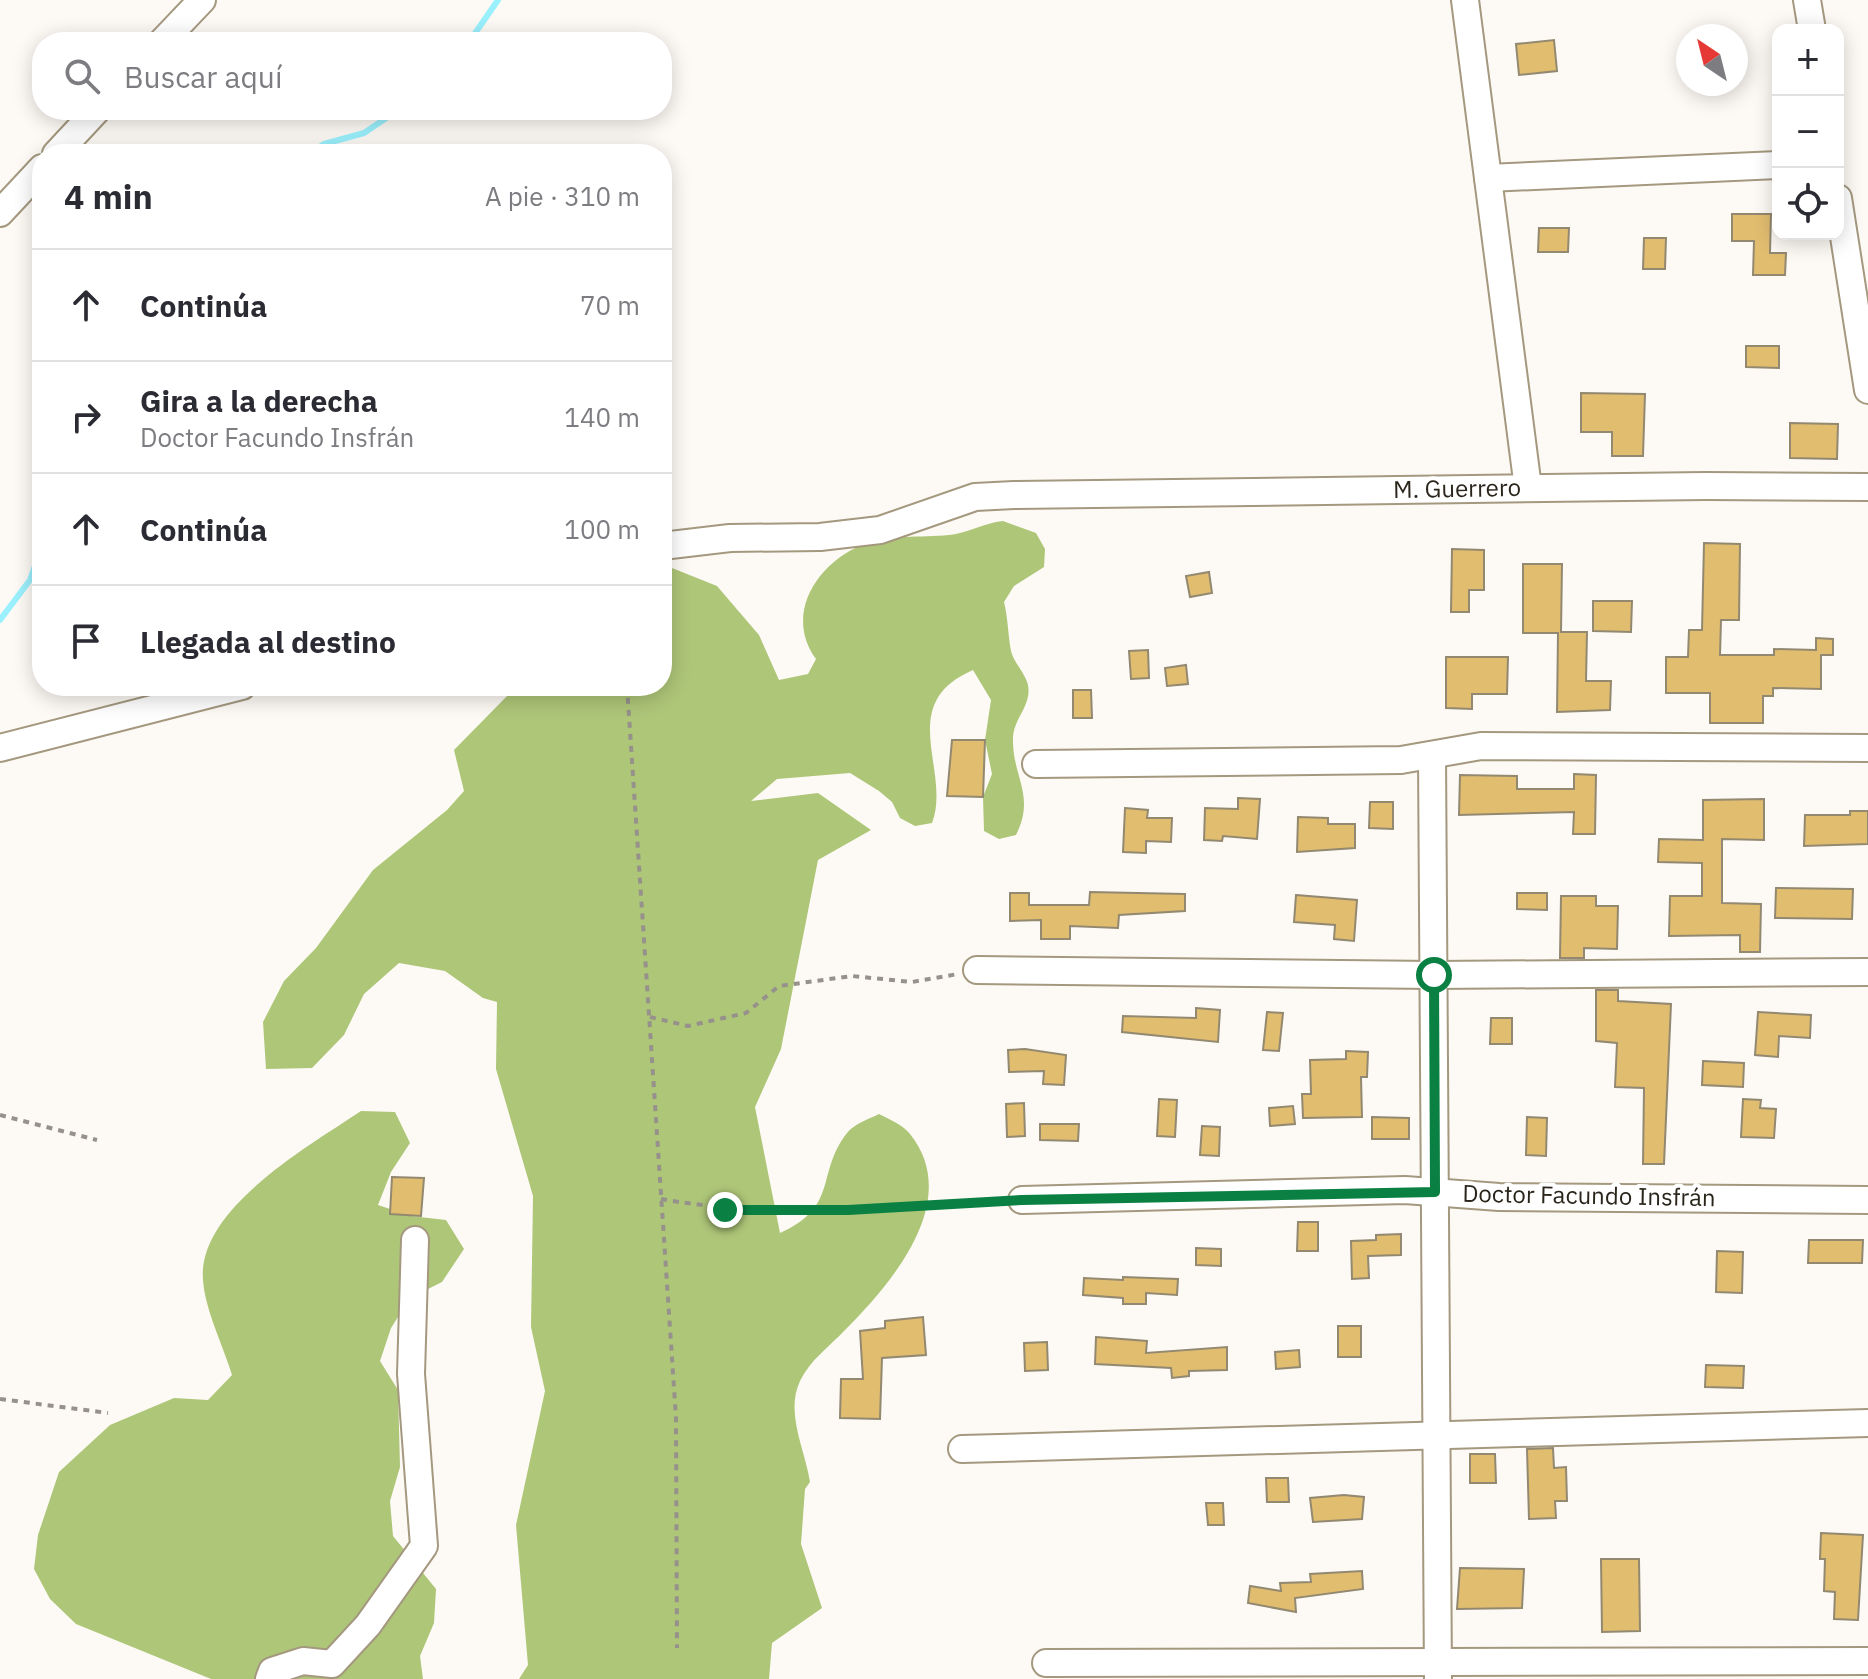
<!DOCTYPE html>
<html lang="es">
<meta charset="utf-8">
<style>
:root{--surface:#fff;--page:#f2f2f3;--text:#2b2b33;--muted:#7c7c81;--line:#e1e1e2}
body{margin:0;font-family:"IBM Plex Sans",sans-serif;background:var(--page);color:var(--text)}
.controls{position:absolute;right:24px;top:24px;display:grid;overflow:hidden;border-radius:16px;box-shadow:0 4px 20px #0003}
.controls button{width:72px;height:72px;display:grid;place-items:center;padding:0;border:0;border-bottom:2px solid var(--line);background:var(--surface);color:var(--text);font:40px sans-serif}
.compass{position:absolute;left:1676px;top:24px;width:72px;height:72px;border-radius:50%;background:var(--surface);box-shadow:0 4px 20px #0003;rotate:325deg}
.stop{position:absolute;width:24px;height:24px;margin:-18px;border:6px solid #0b8043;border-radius:50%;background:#fff}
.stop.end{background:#0b8043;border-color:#fff;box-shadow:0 2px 8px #0008}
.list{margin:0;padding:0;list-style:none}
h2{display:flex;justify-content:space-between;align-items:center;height:104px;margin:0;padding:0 32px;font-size:34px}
h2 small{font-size:26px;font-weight:400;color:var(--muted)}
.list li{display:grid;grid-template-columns:52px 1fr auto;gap:24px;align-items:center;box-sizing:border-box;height:112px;padding:0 32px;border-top:2px solid var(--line)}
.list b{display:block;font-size:30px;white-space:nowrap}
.list p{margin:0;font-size:26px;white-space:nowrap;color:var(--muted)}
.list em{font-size:26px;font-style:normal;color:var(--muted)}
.icon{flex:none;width:44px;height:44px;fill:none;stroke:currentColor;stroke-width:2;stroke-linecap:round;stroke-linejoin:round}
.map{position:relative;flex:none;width:1868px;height:1679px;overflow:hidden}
.search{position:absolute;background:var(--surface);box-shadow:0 4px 20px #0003;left:32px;top:32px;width:640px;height:88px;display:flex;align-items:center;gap:20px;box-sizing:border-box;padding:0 28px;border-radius:32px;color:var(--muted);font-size:30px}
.panel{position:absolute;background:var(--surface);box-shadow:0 4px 20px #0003;left:32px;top:144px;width:640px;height:552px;border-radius:32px}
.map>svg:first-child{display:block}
.forest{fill:#aec678}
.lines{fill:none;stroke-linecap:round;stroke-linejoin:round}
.stream{stroke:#9bf0fd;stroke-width:6}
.building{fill:#e1bd70;stroke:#938870;stroke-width:2}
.minor-casing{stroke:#a4987f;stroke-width:30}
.path{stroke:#96928b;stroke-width:4;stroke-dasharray:6 6;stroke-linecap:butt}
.minor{stroke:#fff;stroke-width:26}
.route{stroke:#0b8043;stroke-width:10}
.labels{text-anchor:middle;stroke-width:8;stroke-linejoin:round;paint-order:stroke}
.street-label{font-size:24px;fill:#2a251b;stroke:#fff}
</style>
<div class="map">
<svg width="1868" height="1679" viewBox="0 0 1868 1679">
<rect width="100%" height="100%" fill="#fdfaf5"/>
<g class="forest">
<path d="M1003 521 1036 533 1045 549 1044 567 1014 586 1004 602C1008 618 1008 635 1011 651 1014 663 1025 673 1028 685 1032 706 1013 719 1013 738 1012 777 1036 795 1016 835L999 839 984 831 983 797 992 774 985 740 991 700 973 670C894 704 952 771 932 823L915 826 900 818 892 802 879 791 850 773 777 779 751 801 818 793 871 830 818 860 781 1049 755 1107 780 1233C840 1206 815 1174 847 1133 854 1124 869 1119 879 1114 889 1119 903 1125 910 1134 963 1200 892 1283 845 1330 830 1346 810 1360 800 1381 785 1413 805 1449 810 1482L805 1489 801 1544 822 1608 772 1643 769 1679H519L528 1665 516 1525 545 1391 531 1327 533 1196 496 1069 497 1002 483 998 445 971 399 963 364 994 344 1035 312 1068 266 1069 263 1022 284 981 316 948 373 870 447 810 464 791 454 750 517 686H662V564L717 586 759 635 779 680 808 674 816 659C784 615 816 564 862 545 889 534 921 538 949 535 968 533 984 523 1003 521Z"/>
<path d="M361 1111 395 1112 410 1143 391 1172 378 1205 411 1216 446 1220 464 1249 442 1282 410 1298 391 1328 380 1361 398 1390 400 1467 390 1501 393 1536 436 1589 434 1623 420 1656 423 1679H211L76 1624 50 1599 34 1569 38 1535 59 1472 110 1425 174 1398 208 1400 232 1375C223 1345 205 1310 203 1280 197 1209 309 1146 361 1111Z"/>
</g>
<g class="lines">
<g class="stream">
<polyline points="469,42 498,0"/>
<polyline points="309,154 324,144 364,133 398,110"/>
<polyline points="0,620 30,580 42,546"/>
</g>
</g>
<g class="building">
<polygon points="1554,40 1557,71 1519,75 1516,44"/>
<polygon points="1732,214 1771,214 1770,253 1786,253 1785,275 1753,275 1754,241 1732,241"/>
<polygon points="1539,228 1569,228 1568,252 1538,252"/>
<polygon points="1644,238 1666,238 1665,269 1643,269"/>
<polygon points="1746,346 1779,346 1779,368 1746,367"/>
<polygon points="1581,393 1645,394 1643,456 1612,456 1612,432 1581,432"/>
<polygon points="1790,423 1838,424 1837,459 1790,458"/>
<polygon points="1704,543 1740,544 1739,620 1721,620 1720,655 1774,655 1774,649 1816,650 1816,638 1833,639 1833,655 1821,655 1821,689 1773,688 1773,696 1763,696 1763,723 1710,723 1710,693 1666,693 1666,657 1688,657 1689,630 1702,630"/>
<polygon points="1452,549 1484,550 1484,590 1469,590 1469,612 1451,612"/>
<polygon points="1523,564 1562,564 1561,632 1587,632 1586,681 1611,681 1610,710 1557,712 1558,633 1523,633"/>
<polygon points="1209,572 1212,593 1190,597 1186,576"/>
<polygon points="1593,601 1632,601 1631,632 1593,631"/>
<polygon points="1148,650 1149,678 1131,679 1129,651"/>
<polygon points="1446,657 1508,657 1507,694 1472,694 1472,709 1446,708"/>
<polygon points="1186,665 1188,684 1167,686 1165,668"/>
<polygon points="1073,690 1091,690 1092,718 1073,718"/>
<polygon points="952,740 985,740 983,797 947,796"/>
<polygon points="1574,774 1596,775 1595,834 1573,834 1574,812 1459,815 1460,775 1517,776 1517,789 1574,789"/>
<polygon points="1238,798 1260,799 1257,839 1223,836 1222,841 1204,840 1205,808 1238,809"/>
<polygon points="1764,799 1764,840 1722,839 1722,903 1761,904 1760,952 1740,952 1740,935 1669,936 1670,896 1702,896 1702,863 1658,862 1659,839 1703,840 1703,800"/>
<polygon points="1370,802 1393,802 1393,829 1369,828"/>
<polygon points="1125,808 1148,810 1147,818 1172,818 1171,842 1146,841 1146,853 1123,852"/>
<polygon points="1850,811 1868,811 1868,844 1804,846 1805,815 1850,815"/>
<polygon points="1298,817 1328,818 1328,824 1355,824 1355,848 1297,852"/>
<polygon points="1776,888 1853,889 1852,919 1775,918"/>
<polygon points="1090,892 1185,894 1185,911 1119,915 1118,928 1070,926 1070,939 1041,939 1041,920 1010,921 1010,893 1029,893 1029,905 1089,905"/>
<polygon points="1517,893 1547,893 1547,910 1517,909"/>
<polygon points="1296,895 1357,900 1354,941 1334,939 1335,925 1294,922"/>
<polygon points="1561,896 1596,896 1596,906 1618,906 1617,949 1584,948 1584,958 1560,958"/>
<polygon points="1596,990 1618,990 1618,1001 1671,1004 1664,1164 1643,1164 1644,1088 1615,1087 1617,1043 1596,1041"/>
<polygon points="1196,1008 1220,1010 1218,1042 1122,1032 1123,1016 1196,1018"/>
<polygon points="1267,1012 1283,1013 1279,1051 1263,1050"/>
<polygon points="1758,1012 1811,1015 1810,1038 1779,1036 1778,1057 1755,1055"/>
<polygon points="1491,1018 1512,1018 1512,1044 1490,1044"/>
<polygon points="1025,1049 1066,1055 1064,1085 1043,1084 1044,1071 1009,1072 1008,1050"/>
<polygon points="1346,1051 1368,1052 1367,1077 1361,1077 1362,1117 1303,1118 1302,1094 1311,1094 1310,1060 1346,1059"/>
<polygon points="1703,1061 1744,1063 1743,1087 1702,1085"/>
<polygon points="1159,1099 1177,1100 1175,1137 1157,1136"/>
<polygon points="1743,1099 1761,1100 1760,1108 1776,1109 1774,1138 1741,1137"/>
<polygon points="1024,1103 1025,1136 1007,1137 1006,1104"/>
<polygon points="1293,1106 1295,1124 1270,1126 1269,1108"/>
<polygon points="1372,1117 1409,1118 1409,1139 1372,1139"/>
<polygon points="1527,1117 1547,1118 1546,1156 1526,1155"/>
<polygon points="1040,1124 1079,1124 1078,1141 1040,1140"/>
<polygon points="1202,1126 1220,1127 1219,1156 1200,1155"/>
<polygon points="392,1177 424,1178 421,1216 390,1214"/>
<polygon points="1298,1222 1318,1222 1318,1251 1297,1251"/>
<polygon points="1401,1234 1401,1255 1368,1256 1369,1278 1352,1279 1351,1241 1376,1240 1376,1235"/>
<polygon points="1809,1240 1863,1240 1862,1263 1808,1263"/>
<polygon points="1196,1248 1221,1249 1221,1266 1196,1265"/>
<polygon points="1717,1251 1743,1252 1742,1293 1716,1292"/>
<polygon points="1123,1277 1178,1279 1177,1295 1146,1293 1146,1304 1123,1304 1123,1298 1083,1295 1084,1278 1123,1280"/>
<polygon points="923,1317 926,1355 882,1358 880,1419 840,1418 841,1379 863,1379 860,1331 885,1328 885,1321"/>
<rect x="1338" y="1326" width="23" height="31"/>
<polygon points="1096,1337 1147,1341 1146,1353 1227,1347 1227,1370 1189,1371 1189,1376 1172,1378 1171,1368 1095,1364"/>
<polygon points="1047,1342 1048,1370 1025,1371 1024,1343"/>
<polygon points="1299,1350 1300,1367 1276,1369 1275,1352"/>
<polygon points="1706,1365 1744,1366 1743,1388 1705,1387"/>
<polygon points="1553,1448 1554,1468 1566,1467 1567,1501 1555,1501 1556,1518 1529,1519 1527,1449"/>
<polygon points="1470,1454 1495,1454 1496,1483 1470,1483"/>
<polygon points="1266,1478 1288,1478 1289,1502 1267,1502"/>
<polygon points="1344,1495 1364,1497 1362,1519 1313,1522 1310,1498"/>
<polygon points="1206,1503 1223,1503 1224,1525 1208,1525"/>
<polygon points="1821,1533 1863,1535 1858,1620 1834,1619 1835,1592 1824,1591 1825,1559 1820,1559"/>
<polygon points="1601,1559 1639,1559 1640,1631 1602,1632"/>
<polygon points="1460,1568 1524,1569 1522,1608 1457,1609"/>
<polygon points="1362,1571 1363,1589 1295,1598 1296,1612 1248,1603 1250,1586 1281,1591 1280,1583 1311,1582 1310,1574"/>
</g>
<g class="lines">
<defs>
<g id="minor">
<polyline points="1465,0 1528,488"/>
<polyline points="1807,0 1812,30"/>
<polyline points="162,42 202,0"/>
<polyline points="56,154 97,110"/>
<polyline points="1488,178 1778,165"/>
<polyline points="1838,198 1868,390"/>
<polyline points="0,213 42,168"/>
<polyline points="662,546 730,538 820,537 880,530 975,497 1014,495 1706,486 1868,487"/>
<polyline points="0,748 242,686"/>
<polyline points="1432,755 1438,1679"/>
<polyline points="1036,764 1401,760 1481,746 1868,748"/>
<polyline points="977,970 1434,975 1868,972"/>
<polyline points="1022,1200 1405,1190 1499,1197 1868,1200"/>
<polyline points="962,1449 1868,1423"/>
<polyline points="1046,1663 1868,1661"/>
<polyline points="269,1679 272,1671 303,1661 332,1664 368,1625 424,1546 411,1374 415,1240"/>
</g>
</defs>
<use href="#minor" class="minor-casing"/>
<g class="path">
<polyline points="627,686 676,1418 677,1648"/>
<polyline points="650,1017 688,1026 746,1013 779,986 852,976 912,982 958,974"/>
<polyline points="0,1115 97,1140"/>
<path d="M661 1199C774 1219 888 1208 1001 1201"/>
<polyline points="0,1399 108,1413"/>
</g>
<use href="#minor" class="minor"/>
</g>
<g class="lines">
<polyline class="route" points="725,1210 848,1210 1022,1200 1435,1192 1434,975"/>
</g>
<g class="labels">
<g class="street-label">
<text transform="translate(1457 489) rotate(-1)" y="8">M. Guerrero</text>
<text transform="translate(1589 1196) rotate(1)" y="8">Doctor Facundo Insfrán</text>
</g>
</g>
</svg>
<div class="controls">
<button>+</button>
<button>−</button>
<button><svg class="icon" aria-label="locate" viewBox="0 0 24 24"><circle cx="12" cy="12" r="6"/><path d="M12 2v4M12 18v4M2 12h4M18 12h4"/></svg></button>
</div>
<svg class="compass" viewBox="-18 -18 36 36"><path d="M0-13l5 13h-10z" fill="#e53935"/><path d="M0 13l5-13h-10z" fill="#7c7c81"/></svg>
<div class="stop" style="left:1434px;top:975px"></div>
<div class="stop end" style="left:725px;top:1210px"></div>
<div class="search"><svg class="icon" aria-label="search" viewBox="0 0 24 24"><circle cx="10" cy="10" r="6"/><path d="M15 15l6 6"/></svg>Buscar aquí</div>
<section class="panel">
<h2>4 min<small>A pie · 310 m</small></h2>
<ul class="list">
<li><svg class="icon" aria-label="ahead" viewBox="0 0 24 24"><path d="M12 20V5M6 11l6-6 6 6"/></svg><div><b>Continúa</b></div><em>70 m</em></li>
<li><svg class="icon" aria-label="right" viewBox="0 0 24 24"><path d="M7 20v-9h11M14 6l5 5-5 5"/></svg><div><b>Gira a la derecha</b><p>Doctor Facundo Insfrán</p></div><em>140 m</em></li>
<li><svg class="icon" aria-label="ahead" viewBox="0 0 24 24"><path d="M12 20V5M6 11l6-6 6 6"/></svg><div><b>Continúa</b></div><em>100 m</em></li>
<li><svg class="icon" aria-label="arrive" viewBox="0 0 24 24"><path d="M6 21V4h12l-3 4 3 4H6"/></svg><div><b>Llegada al destino</b></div></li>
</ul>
</section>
</div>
